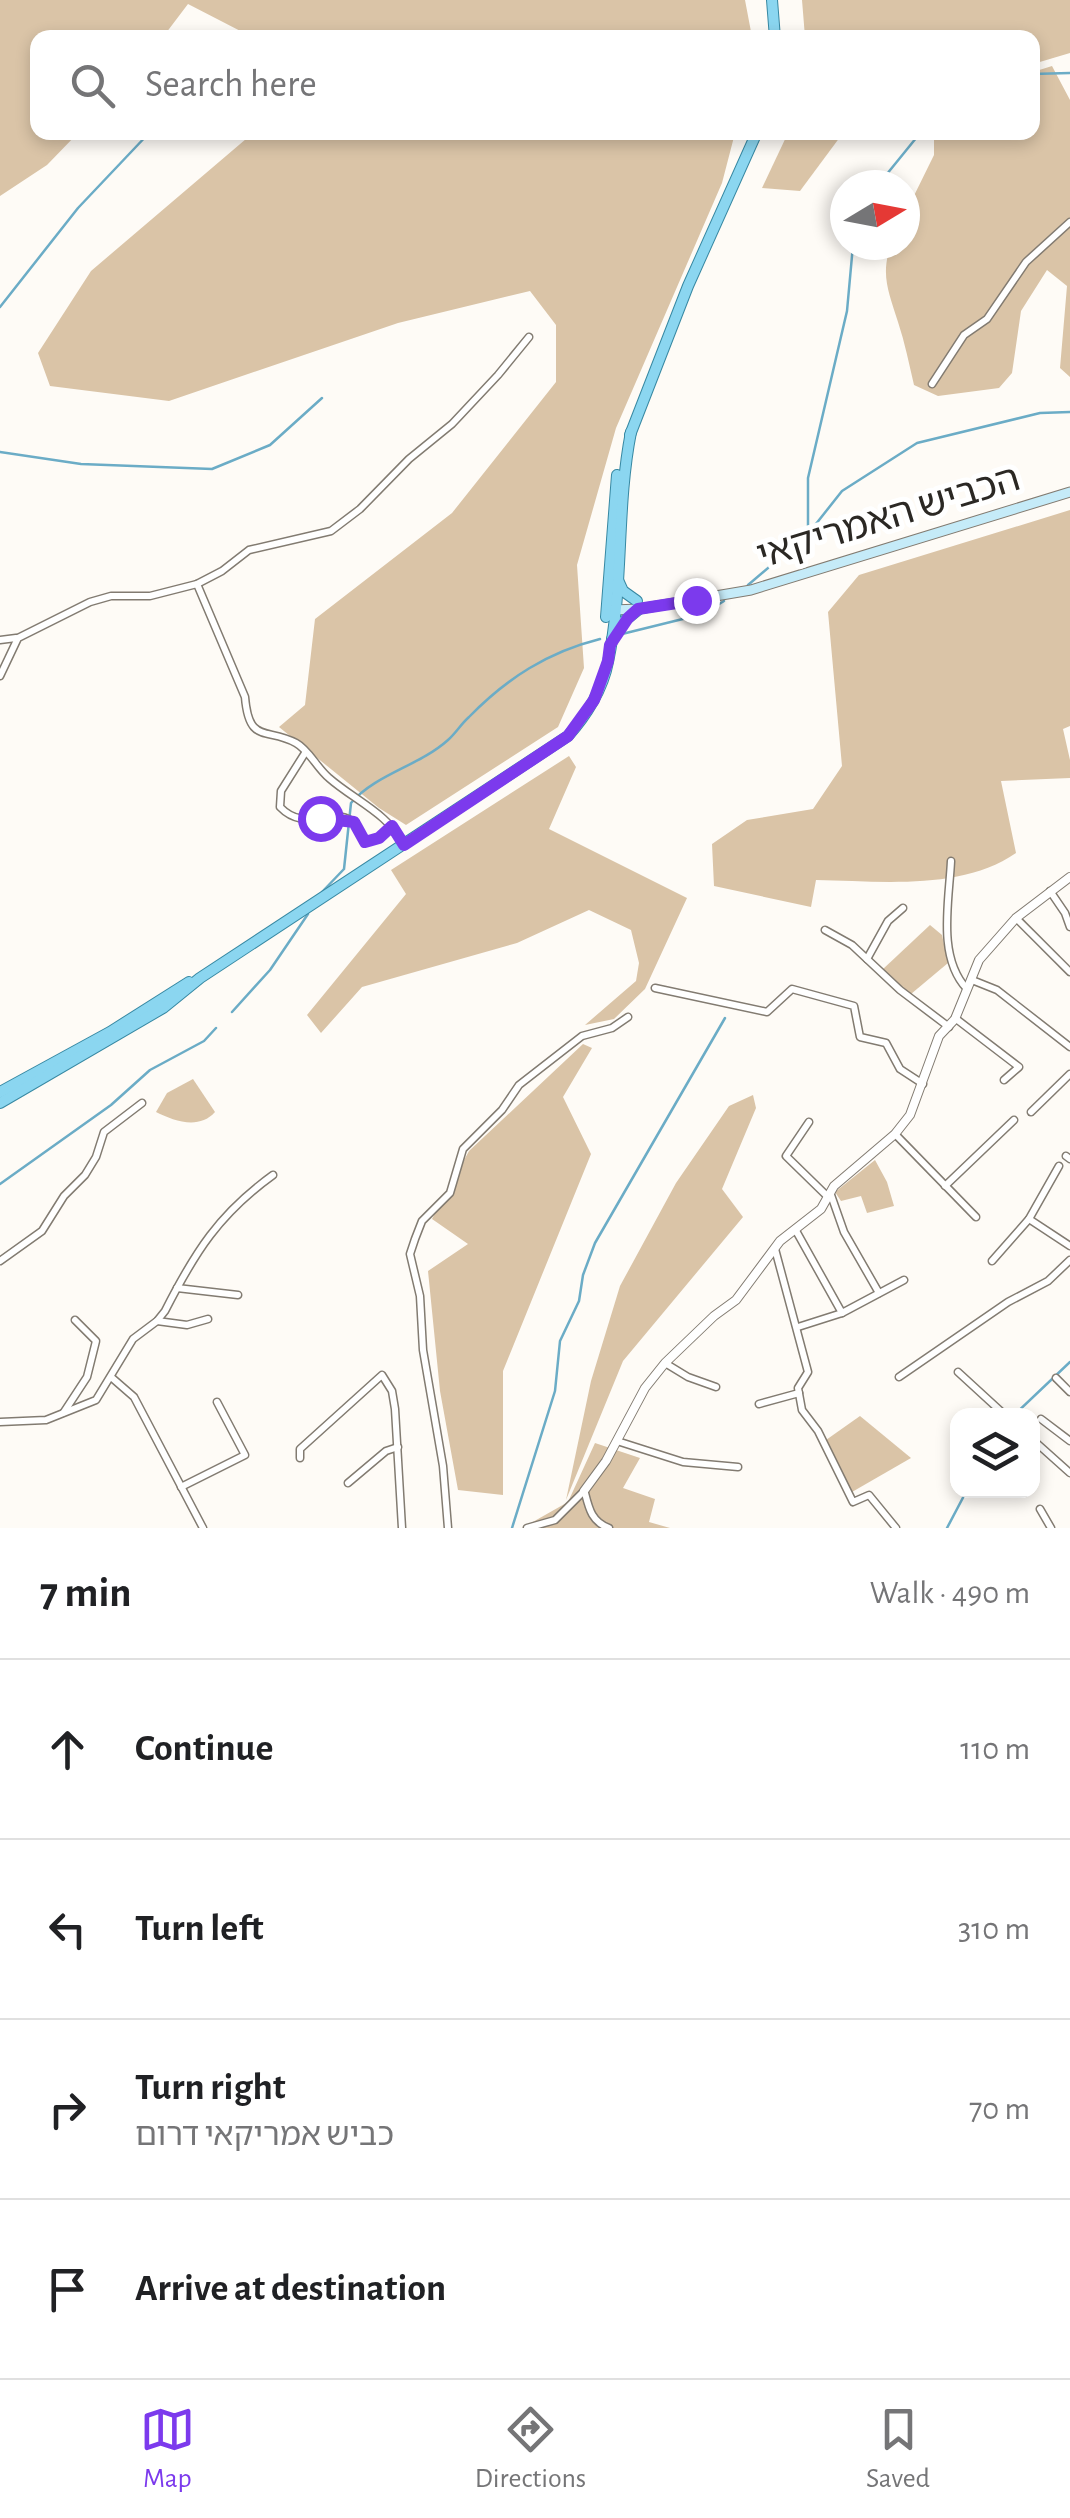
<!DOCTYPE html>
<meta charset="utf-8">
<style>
:root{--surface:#fff;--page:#f2f2f2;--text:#202124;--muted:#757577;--line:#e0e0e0;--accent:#7c3aed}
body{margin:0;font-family:"Alegreya Sans","Noto Sans Hebrew",sans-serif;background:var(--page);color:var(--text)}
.controls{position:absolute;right:30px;bottom:30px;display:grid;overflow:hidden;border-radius:20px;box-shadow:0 5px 15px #0003}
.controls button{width:90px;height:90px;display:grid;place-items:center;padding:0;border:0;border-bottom:2px solid var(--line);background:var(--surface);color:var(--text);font:50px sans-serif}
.compass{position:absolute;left:830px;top:170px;width:90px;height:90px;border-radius:50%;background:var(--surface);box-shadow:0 5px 15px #0003;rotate:80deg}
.stop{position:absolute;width:30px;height:30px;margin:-22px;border:8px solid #7c3aed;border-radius:50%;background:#fff}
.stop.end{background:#7c3aed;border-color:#fff;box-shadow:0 2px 10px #0008}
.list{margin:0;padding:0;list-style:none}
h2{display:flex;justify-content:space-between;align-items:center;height:130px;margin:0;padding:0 40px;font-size:42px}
h2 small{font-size:32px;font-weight:400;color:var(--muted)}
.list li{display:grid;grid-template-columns:65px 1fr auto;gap:30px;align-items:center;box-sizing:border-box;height:180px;padding:0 40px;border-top:2px solid var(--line)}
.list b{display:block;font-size:38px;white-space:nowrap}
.list p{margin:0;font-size:32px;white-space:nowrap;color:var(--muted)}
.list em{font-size:32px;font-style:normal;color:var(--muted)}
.icon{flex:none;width:55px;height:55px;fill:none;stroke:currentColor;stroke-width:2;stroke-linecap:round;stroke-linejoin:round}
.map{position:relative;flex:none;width:1070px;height:1528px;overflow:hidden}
.search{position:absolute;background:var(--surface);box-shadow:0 5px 15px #0003;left:30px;right:30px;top:30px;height:110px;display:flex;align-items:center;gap:25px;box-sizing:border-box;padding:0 35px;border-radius:20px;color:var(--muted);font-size:38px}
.sheet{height:850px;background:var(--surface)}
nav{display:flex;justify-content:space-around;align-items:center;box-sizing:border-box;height:140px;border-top:2px solid var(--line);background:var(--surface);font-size:28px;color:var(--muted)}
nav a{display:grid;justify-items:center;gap:5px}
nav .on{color:var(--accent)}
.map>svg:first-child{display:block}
.green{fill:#dac4a7}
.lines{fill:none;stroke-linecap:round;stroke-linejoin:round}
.stream{stroke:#6bacc6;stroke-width:2.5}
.minor-casing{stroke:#827b71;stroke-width:9}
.tertiary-casing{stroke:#827b71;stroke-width:10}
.secondary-casing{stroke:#827b71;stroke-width:11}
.primary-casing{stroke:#3788a2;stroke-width:12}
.minor{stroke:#fff;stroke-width:6}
.tertiary{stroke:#fff;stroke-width:8}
.secondary{stroke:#c5ebf8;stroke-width:9}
.primary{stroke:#8bd6f0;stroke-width:10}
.route{stroke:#7c3aed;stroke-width:12}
.labels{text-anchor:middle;stroke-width:10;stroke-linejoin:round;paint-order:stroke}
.street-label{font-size:38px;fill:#2b2824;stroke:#fff}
</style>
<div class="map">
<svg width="1070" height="1528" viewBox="0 0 1070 1528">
<rect width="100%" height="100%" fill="#fefbf6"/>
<g class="green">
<polygon points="0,0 745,0 752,37 252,37 188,4 163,37 38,38 38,132 78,133 47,165 0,196"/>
<polygon points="802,0 1070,0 1070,53 1033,64 1032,38 805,37"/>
<path d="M1052 66 1070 100V377L1060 368 1067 286 1047 270 1021 311 1012 373 999 388 938 396 914 385C909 364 905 343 898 322 889 293 880 275 891 245H905V214L934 155V137L923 133 1032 132 1033 72Z"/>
<polygon points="253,133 735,133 722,183 616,428 577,565 584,668 558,727 406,825 379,808 279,727 305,705 315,619 452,513 556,382 556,325 530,291 398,323 169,401 50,386 38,353 91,271"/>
<polygon points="788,133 843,133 800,191 762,188"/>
<path d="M1070 510V726L1063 729 1070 760V778L1001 781 1016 853C961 891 880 881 816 880L811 907 714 886 712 844 747 820 813 809 842 766 828 612 859 575Z"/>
<polygon points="569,756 576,767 549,829 687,898 645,989 614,1019 585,1025 636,981 639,963 631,930 589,910 517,943 362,987 321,1033 307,1015 406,894 391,870"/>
<polygon points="930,925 942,935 948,963 911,994 882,970"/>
<polygon points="583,1044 592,1048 563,1097 591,1154 503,1371 503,1495 458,1490 440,1391 428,1271 468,1244 432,1219 469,1151"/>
<path d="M193 1079 215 1112C199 1130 174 1121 156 1112L167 1093Z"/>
<polygon points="753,1095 756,1108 722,1189 743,1217 623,1361 566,1500 591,1381 620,1286 676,1183 729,1106"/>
<polygon points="875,1160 887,1182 894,1206 867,1213 861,1196 841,1201 835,1192"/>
<polygon points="860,1416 911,1458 852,1492 826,1440"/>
<polygon points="595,1443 640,1458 623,1488 655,1499 649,1522 670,1528 531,1528 531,1523 568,1502"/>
</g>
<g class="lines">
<g class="stream">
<polyline points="1032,74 1070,73"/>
<polyline points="878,185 921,132"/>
<polyline points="0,307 78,208 150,132"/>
<polyline points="0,452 81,464 212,469 270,445 322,398"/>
<polyline points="808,534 808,478 847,311 853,245"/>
<polyline points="748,585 808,534 842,491 917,443 1040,413 1070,412"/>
<polyline points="622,634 703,614 724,601"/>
<path d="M322 892 344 869 351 803C376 774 419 766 448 740 456 733 461 724 469 717 507 678 548 652 600 639"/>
<polyline points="232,1012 270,970 308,914"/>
<polyline points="0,1184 111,1105 150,1070 204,1041 216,1028"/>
<polyline points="1013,1416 1070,1362"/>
<polyline points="512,1528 555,1391 560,1341 579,1301 583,1275 595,1243 725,1018"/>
<polyline points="947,1528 967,1490"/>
</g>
<defs>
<g id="minor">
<polyline points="932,384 964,335 987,319 1026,262 1070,222"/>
<path d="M197 584 245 697C249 745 267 727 296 743 309 750 317 768 329 778 354 800 389 814 404 845"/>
<polyline points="0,640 16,638"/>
<polyline points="0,676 18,638 90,602 111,596 150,596 197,584 222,571 249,550 331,531 360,509 409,459 452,424 498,375 529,337"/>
<path d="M305 753 281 791 280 807C305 833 329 806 352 821 359 825 360 835 365 842L379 838 392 826"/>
<path d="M951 861C949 902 937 957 967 989"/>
<polyline points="1050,891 1065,913 1070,927"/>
<polyline points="1016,918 1070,972"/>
<polyline points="825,930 852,945 900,990 949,1027"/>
<polyline points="867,959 888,921 903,908"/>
<polyline points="972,980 997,990 1070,1047"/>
<polyline points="655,988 767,1012 792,989 854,1006 860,1037 886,1043 900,1069 923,1084"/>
<polyline points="955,1018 1019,1067 1004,1080"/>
<polyline points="1031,1112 1070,1074"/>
<polyline points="809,1122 786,1156 828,1197"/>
<polyline points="895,1134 976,1217"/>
<polyline points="1066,1156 1070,1159"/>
<polyline points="945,1186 1014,1120"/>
<polyline points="831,1195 844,1232 879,1293"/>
<polyline points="1029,1219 1070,1246"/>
<polyline points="795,1229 842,1313 904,1280"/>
<polyline points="775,1249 808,1372 798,1388 802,1410 818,1431 853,1502 869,1495 896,1528"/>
<polyline points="0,1261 42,1231 64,1196 85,1175 96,1157 104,1132 142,1103"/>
<polyline points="992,1261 1029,1219 1059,1166"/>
<polyline points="177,1288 238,1295"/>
<polyline points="157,1321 187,1325 208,1319"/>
<polyline points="798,1327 842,1313"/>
<polyline points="665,1363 688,1377 716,1387"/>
<polyline points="958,1372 1006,1416"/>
<polyline points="111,1377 134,1397 203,1528"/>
<polyline points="899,1377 1008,1302 1048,1281 1070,1260"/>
<polyline points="1056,1378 1070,1392"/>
<polyline points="759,1404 799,1393"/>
<polyline points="64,1412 87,1377 96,1341 75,1320"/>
<polyline points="1041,1419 1070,1441"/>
<path d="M0 1422 46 1420 96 1400 133 1339 157 1321 165 1311C195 1252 219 1214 273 1175"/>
<polyline points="1032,1439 1070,1473"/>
<polyline points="617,1441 683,1462 738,1467"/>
<polyline points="300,1458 300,1449 382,1375 392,1391 395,1409 402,1528"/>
<polyline points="348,1483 386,1451 398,1447"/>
<polyline points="181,1487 245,1455 217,1402"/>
<path d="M585 1493C589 1509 592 1522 609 1528"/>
<polyline points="1040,1509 1051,1528"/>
<polyline points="448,1528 443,1466 423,1350 420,1296 410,1254 415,1239 422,1221 450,1193 463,1149 502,1110 519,1085 582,1036 612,1028 628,1017"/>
<polyline points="527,1528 555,1520 584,1491"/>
</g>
<polyline id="tertiary" points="584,1491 606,1461 645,1388 665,1363 714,1316 736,1300 780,1241 821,1209 834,1186 895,1134 910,1115 939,1036 955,1019 979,960 1016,918 1070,877"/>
<polyline id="secondary" points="613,610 639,609 751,590 1070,492"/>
<g id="primary">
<polyline points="772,0 775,38"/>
<polyline points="630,435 688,286 757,132"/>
<polyline points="618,580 623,591 637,601"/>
<polyline points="606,617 617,475"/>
<polyline points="612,639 623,622 639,609"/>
<polyline points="0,1092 110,1032 189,982"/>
<path d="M0 1103 163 1008 200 978 568 736C586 716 603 689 608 662 624 587 616 508 631 432"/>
</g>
</defs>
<use href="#minor" class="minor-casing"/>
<use href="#tertiary" class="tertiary-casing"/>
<use href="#secondary" class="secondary-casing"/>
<use href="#primary" class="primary-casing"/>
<use href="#minor" class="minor"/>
<use href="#tertiary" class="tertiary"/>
<use href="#secondary" class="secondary"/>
<use href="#primary" class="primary"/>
</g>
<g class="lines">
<polyline class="route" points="320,818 354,822 365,842 379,838 392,826 404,845 568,736 594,700 608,661 610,645 628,618 638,609 696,600"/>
</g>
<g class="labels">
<g class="street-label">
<text transform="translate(888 516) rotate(-17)" y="13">הכביש האמריקאי</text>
</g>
</g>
</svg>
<div class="controls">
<button><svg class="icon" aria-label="layers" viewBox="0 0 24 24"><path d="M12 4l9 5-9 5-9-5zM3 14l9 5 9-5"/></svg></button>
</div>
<svg class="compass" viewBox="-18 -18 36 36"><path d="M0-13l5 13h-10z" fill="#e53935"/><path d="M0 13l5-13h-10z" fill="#757577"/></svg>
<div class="stop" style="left:320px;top:818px"></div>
<div class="stop end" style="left:696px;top:600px"></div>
<div class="search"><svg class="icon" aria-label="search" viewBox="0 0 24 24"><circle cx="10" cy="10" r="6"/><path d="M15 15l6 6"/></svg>Search here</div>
</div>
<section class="sheet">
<h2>7 min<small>Walk · 490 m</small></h2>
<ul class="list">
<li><svg class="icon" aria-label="ahead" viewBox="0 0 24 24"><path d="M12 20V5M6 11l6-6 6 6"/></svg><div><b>Continue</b></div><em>110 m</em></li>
<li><svg class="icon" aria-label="left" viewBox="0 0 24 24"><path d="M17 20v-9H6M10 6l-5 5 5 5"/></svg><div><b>Turn left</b></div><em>310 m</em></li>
<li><svg class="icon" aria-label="right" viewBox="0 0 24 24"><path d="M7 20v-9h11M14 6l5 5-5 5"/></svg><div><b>Turn right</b><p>כביש אמריקאי דרום</p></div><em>70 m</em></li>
<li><svg class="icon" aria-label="arrive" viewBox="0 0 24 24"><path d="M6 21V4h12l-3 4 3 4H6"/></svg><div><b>Arrive at destination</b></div></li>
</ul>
</section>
<nav>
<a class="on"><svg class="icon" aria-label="map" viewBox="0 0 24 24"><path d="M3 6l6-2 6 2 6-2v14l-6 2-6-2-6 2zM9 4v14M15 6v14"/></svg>Map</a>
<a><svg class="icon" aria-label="directions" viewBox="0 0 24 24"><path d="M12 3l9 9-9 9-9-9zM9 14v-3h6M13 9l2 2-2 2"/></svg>Directions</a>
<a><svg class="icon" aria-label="saved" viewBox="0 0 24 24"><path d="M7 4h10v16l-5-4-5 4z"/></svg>Saved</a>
</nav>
